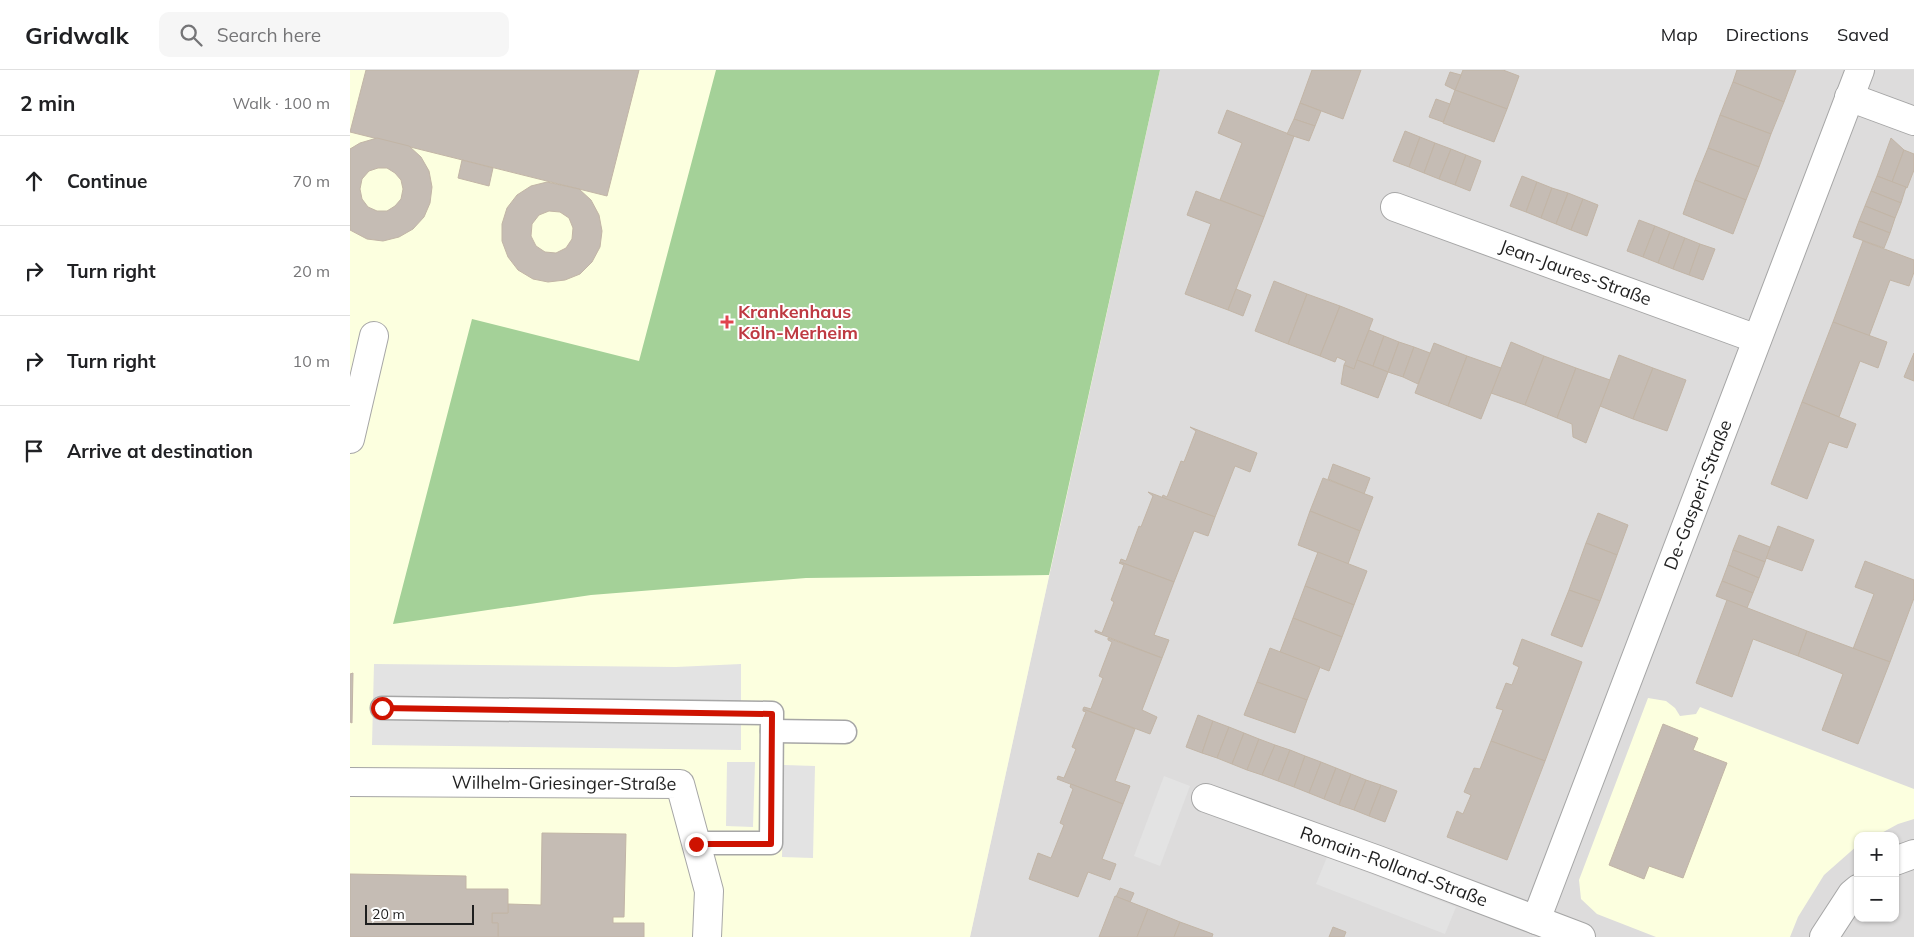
<!DOCTYPE html>
<meta charset="utf-8">
<style>
:root{--surface:#fff;--page:#f6f6f6;--text:#202124;--muted:#757577;--line:#e0e0e0}
body{margin:0;font-family:Mulish,sans-serif;background:var(--page);color:var(--text)}
.controls{position:absolute;right:15px;bottom:15px;display:grid;overflow:hidden;border-radius:10px;box-shadow:0 1px 4px #0004}
.controls button{width:45px;height:45px;display:grid;place-items:center;padding:0;border:0;border-bottom:1px solid var(--line);background:var(--surface);color:var(--text);font:25px sans-serif}
.scale{position:absolute;left:15px;bottom:12px;width:109px;box-sizing:border-box;padding-left:5px;border:2px solid #1f1f1f;border-top:0;font-size:14px;line-height:18px;white-space:nowrap;color:#1f1f1f;-webkit-text-stroke:4px #fff;paint-order:stroke}
.stop{position:absolute;width:15px;height:15px;margin:-11px;border:4px solid #ce1200;border-radius:50%;background:#fff}
.stop.end{background:#ce1200;border-color:#fff;box-shadow:0 1px 5px #0008}
.list{margin:0;padding:0;list-style:none}
h2{display:flex;justify-content:space-between;align-items:center;height:65px;margin:0;padding:0 20px;font-size:21px}
h2 small{font-size:16px;font-weight:400;color:var(--muted)}
.list li{display:grid;grid-template-columns:32px 1fr auto;gap:15px;align-items:center;box-sizing:border-box;height:90px;padding:0 20px;border-top:1px solid var(--line)}
.list b{display:block;font-size:19px;white-space:nowrap}
.list em{font-size:16px;font-style:normal;color:var(--muted)}
.icon{flex:none;width:28px;height:28px;fill:none;stroke:currentColor;stroke-width:2;stroke-linecap:round;stroke-linejoin:round}
.map{position:relative;flex:none;width:1564px;height:867px;overflow:hidden}
header{display:flex;align-items:center;gap:30px;box-sizing:border-box;height:70px;padding:0 25px;background:var(--surface);border-bottom:1px solid var(--line)}
header strong{font-size:24px}
nav{display:flex;gap:28px;margin-inline-start:auto;font-size:18px}
.search{width:350px;height:45px;background:var(--page);display:flex;align-items:center;gap:12px;box-sizing:border-box;padding:0 18px;border-radius:10px;color:var(--muted);font-size:19px}
main{display:flex}
aside{flex:1;background:var(--surface)}
.map>svg:first-child{display:block}
.residential{fill:#dddcdc;fill-rule:evenodd}
.education{fill:#fcffdf}
.forest{fill:#a4d198}
.parking{fill:#e3e3e3}
.building{fill:#c5bcb4;stroke:#c2b5a6;fill-rule:evenodd}
.lines{fill:none;stroke-linecap:round;stroke-linejoin:round}
.service-casing{stroke:#a6a6a6;stroke-width:25}
.minor-casing{stroke:#a6a6a6;stroke-width:30}
.service{stroke:#fff;stroke-width:22}
.minor{stroke:#fff;stroke-width:28}
.route{stroke:#ce1200;stroke-width:6}
.health-dot{fill:#e0444e;stroke:#fff;stroke-width:2}
.labels{text-anchor:middle;stroke-width:4;stroke-linejoin:round;paint-order:stroke}
.street-label{font-size:18px;fill:#1f1f1f;stroke:#fff}
.health-label{font-size:18px;font-weight:bold;fill:#be3a42;stroke:#fff;text-anchor:start}
</style>
<header>
<strong>Gridwalk</strong>
<div class="search"><svg class="icon" aria-label="search" viewBox="0 0 24 24"><circle cx="10" cy="10" r="6"/><path d="M15 15l6 6"/></svg>Search here</div>
<nav><a>Map</a><a>Directions</a><a>Saved</a></nav>
</header>
<main>
<aside>
<h2>2 min<small>Walk · 100 m</small></h2>
<ul class="list">
<li><svg class="icon" aria-label="ahead" viewBox="0 0 24 24"><path d="M12 20V5M6 11l6-6 6 6"/></svg><div><b>Continue</b></div><em>70 m</em></li>
<li><svg class="icon" aria-label="right" viewBox="0 0 24 24"><path d="M7 20v-9h11M14 6l5 5-5 5"/></svg><div><b>Turn right</b></div><em>20 m</em></li>
<li><svg class="icon" aria-label="right" viewBox="0 0 24 24"><path d="M7 20v-9h11M14 6l5 5-5 5"/></svg><div><b>Turn right</b></div><em>10 m</em></li>
<li><svg class="icon" aria-label="arrive" viewBox="0 0 24 24"><path d="M6 21V4h12l-3 4 3 4H6"/></svg><div><b>Arrive at destination</b></div></li>
</ul>
</aside>
<div class="map">
<svg width="1564" height="867" viewBox="0 0 1564 867">
<rect width="100%" height="100%" fill="#f0ede5"/>
<path class="residential" d="M810 0H1564V867H620ZM1508 766H1545V848H1508Z"/>
<g class="education">
<polygon points="0,0 810,0 620,867 0,867"/>
<polygon points="1298,628 1316,631 1325,638 1330,646 1346,644 1350,637 1564,719 1564,749 1548,754 1526,766 1508,766 1508,775 1474,805 1448,847 1440,867 1306,867 1247,844 1231,829 1229,810"/>
</g>
<polygon class="forest" points="366,0 810,0 699,505 456,508 241,525 43,554 122,249 289,291"/>
<g class="parking">
<polygon points="24,594 326,597 391,594 391,680 22,675"/>
<polygon points="377,692 405,692 403,757 376,756"/>
<polygon points="434,695 465,696 463,788 432,787"/>
<polygon points="814,706 840,716 810,796 784,786"/>
<polygon points="977,787 1106,837 1095,864 966,814"/>
</g>
<g class="building">
<polygon points="16,0 289,0 257,126 0,62"/>
<polygon points="962,0 1011,0 993,49 950,33"/>
<polygon points="1113,0 1153,0 1169,6 1157,39 1105,20"/>
<polygon points="1387,0 1446,0 1434,32 1383,12"/>
<polygon points="1100,2 1111,5 1105,20 1095,15"/>
<polygon points="1383,12 1434,32 1421,64 1370,45"/>
<polygon points="1105,20 1157,39 1144,72 1093,53"/>
<polygon points="1086,29 1100,34 1093,52 1079,47"/>
<polygon points="950,33 971,41 965,56 944,49"/>
<polygon points="877,40 944,66 914,147 870,130 892,73 868,63"/>
<polygon points="1370,45 1421,64 1409,97 1358,78"/>
<polygon points="944,49 965,56 959,71 937,64"/>
<polygon points="1055,61 1070,67 1059,97 1043,91"/>
<polygon points="1070,67 1085,73 1074,103 1059,97"/>
<path d="M27 68 59 76 71 87 79 101 82 117 80 133 74 147 63 159 49 167 33 171 17 169 0 160V79L10 73ZM28 98H37L45 103 51 110 53 119 51 129 45 136 37 141H27L18 137 12 129 10 119 12 109 19 101Z"/>
<polygon points="1541,68 1554,80 1542,112 1527,106"/>
<polygon points="1085,73 1101,79 1089,109 1074,103"/>
<polygon points="1358,78 1409,97 1396,130 1345,110"/>
<polygon points="1101,79 1116,85 1105,115 1089,109"/>
<polygon points="1554,80 1564,84 1564,100 1557,118 1542,112"/>
<polygon points="1116,85 1131,91 1120,121 1105,115"/>
<polygon points="112,90 143,98 139,116 108,108"/>
<polygon points="1172,106 1187,112 1176,142 1160,136"/>
<polygon points="1527,106 1556,117 1551,133 1521,121"/>
<polygon points="1345,110 1396,130 1383,164 1333,144"/>
<path d="M197 112 229 119 241 130 249 145 252 161 250 177 242 192 230 204 215 210 198 212 183 209 168 200 158 187 152 171V154L157 138 167 125 181 116ZM199 141 210 142 219 148 223 158 222 169 216 178 206 183 195 182 186 176 181 166 182 154 189 145Z"/>
<polygon points="1187,112 1202,118 1191,148 1176,142"/>
<polygon points="1202,118 1218,123 1206,154 1191,148"/>
<polygon points="846,121 914,147 878,240 835,224 861,154 837,145"/>
<polygon points="1521,121 1551,133 1545,148 1515,136"/>
<polygon points="1218,123 1233,129 1221,160 1206,154"/>
<polygon points="1233,129 1248,135 1237,166 1221,160"/>
<polygon points="1515,136 1545,148 1540,163 1509,151"/>
<polygon points="1289,150 1305,156 1293,187 1277,181"/>
<polygon points="1509,151 1540,163 1534,178 1503,167"/>
<polygon points="1305,156 1320,162 1308,193 1293,187"/>
<polygon points="1320,162 1335,168 1323,199 1308,193"/>
<polygon points="1335,168 1350,174 1339,205 1323,199"/>
<polygon points="1513,171 1564,190 1564,202 1559,216 1540,210 1519,266 1483,252"/>
<polygon points="1350,174 1365,179 1353,210 1339,205"/>
<polygon points="924,211 957,224 938,274 905,261"/>
<polygon points="886,219 901,225 893,246 878,240"/>
<polygon points="957,224 990,236 970,286 938,274"/>
<polygon points="990,236 1023,249 1004,299 994,295 996,291 987,287 985,292 970,286"/>
<polygon points="1483,252 1537,272 1528,298 1510,291 1489,347 1452,332"/>
<polygon points="1019,260 1034,266 1023,296 1007,290"/>
<polygon points="1034,266 1049,272 1038,302 1023,296"/>
<polygon points="1049,272 1064,277 1053,307 1038,302"/>
<polygon points="1161,272 1194,286 1175,335 1141,323"/>
<polygon points="1084,273 1117,286 1098,336 1065,323"/>
<polygon points="1064,277 1080,283 1068,314 1053,307"/>
<polygon points="1564,283 1564,311 1554,307"/>
<polygon points="1269,285 1303,298 1283,349 1250,336"/>
<polygon points="1117,286 1151,298 1131,349 1098,336"/>
<polygon points="1194,286 1226,298 1207,348 1175,335"/>
<polygon points="1007,290 1038,302 1028,328 991,314 994,295 1004,299"/>
<polygon points="1226,298 1260,310 1236,373 1223,367 1222,354 1207,348"/>
<polygon points="1303,298 1336,310 1317,361 1283,349"/>
<polygon points="1452,332 1506,354 1497,378 1479,372 1457,429 1421,414"/>
<polygon points="840,357 907,383 900,402 885,396 865,447 812,428 813,425 817,427 831,391 834,392 846,361"/>
<polygon points="983,394 1020,408 1014,424 978,409"/>
<polygon points="973,408 1023,427 1010,461 960,441"/>
<polygon points="798,422 865,447 858,466 844,461 824,512 770,492 771,489 776,491 789,456 791,457 803,426"/>
<polygon points="960,441 1010,461 998,494 948,475"/>
<polygon points="1248,443 1278,455 1267,485 1236,473"/>
<polygon points="1428,456 1464,470 1452,501 1416,488"/>
<polygon points="1389,465 1420,477 1415,492 1383,480"/>
<polygon points="1236,473 1267,485 1250,531 1219,520"/>
<polygon points="1383,480 1415,492 1409,508 1378,495"/>
<polygon points="968,482 1017,501 1004,535 955,516"/>
<polygon points="1515,491 1564,510 1564,528 1540,592 1503,579 1524,524 1505,517"/>
<polygon points="770,492 824,512 804,565 819,570 812,588 745,562 745,560 752,563 764,532 761,530 774,495 769,493"/>
<polygon points="1378,495 1409,508 1403,523 1372,511"/>
<polygon points="1372,511 1403,523 1397,538 1366,526"/>
<polygon points="955,516 1004,535 992,567 943,548"/>
<polygon points="1219,520 1250,531 1232,577 1201,565"/>
<polygon points="1377,530 1457,561 1448,586 1403,569 1382,627 1346,613"/>
<polygon points="943,548 992,567 979,601 930,582"/>
<polygon points="1457,561 1540,592 1508,674 1472,660 1493,604 1448,586"/>
<polygon points="758,568 812,588 792,640 807,647 800,664 733,639 734,637 741,639 753,608 749,606 762,572 758,570"/>
<polygon points="1172,569 1232,592 1195,691 1141,671 1153,640 1146,638 1156,613 1162,615 1169,597 1163,594"/>
<polygon points="920,578 970,597 957,630 907,612"/>
<polygon points="3,603 2,653 0,652 0,604"/>
<polygon points="907,612 957,630 945,663 894,645"/>
<polygon points="733,639 785,659 765,711 780,716 773,734 707,709 708,706 714,708 726,679 722,677 736,642 733,641"/>
<polygon points="848,645 863,651 852,683 836,677"/>
<polygon points="863,651 879,657 867,688 852,683"/>
<polygon points="1313,654 1348,668 1343,680 1377,693 1333,808 1299,796 1294,809 1259,795"/>
<polygon points="879,657 894,663 882,694 867,688"/>
<polygon points="894,663 909,669 897,700 882,694"/>
<polygon points="909,669 925,675 912,705 897,700"/>
<polygon points="1141,671 1195,691 1157,790 1097,767 1107,741 1113,744 1121,725 1114,722 1124,698 1130,699"/>
<polygon points="925,675 940,680 928,711 912,705"/>
<polygon points="940,680 955,686 944,717 928,711"/>
<polygon points="955,686 971,692 959,723 944,717"/>
<polygon points="971,692 986,698 974,729 959,723"/>
<polygon points="986,698 1001,704 989,735 974,729"/>
<polygon points="1001,704 1016,710 1004,740 989,735"/>
<polygon points="1016,710 1031,715 1019,746 1004,740"/>
<polygon points="721,714 773,734 752,789 766,794 760,810 738,802 728,827 679,809 688,783 701,788 714,755 710,753 723,719 720,717"/>
<polygon points="1031,715 1047,721 1035,752 1019,746"/>
<polygon points="192,763 276,764 274,847 263,847 263,853 294,853 294,867 148,867 148,853 142,853 142,843 158,843 158,834 191,835"/>
<polygon points="0,804 116,806 116,819 158,819 158,843 142,843 142,853 148,853 148,867 0,867"/>
<polygon points="770,818 784,823 780,832 766,827"/>
<polygon points="765,826 798,839 787,867 749,867"/>
<polygon points="798,839 830,852 824,867 787,867"/>
<polygon points="830,852 863,864 862,867 824,867"/>
<polygon points="983,857 996,862 994,867 979,867"/>
</g>
<g class="lines">
<defs>
<g id="service">
<polyline points="32,638 422,643 421,773 346,773"/>
<polyline points="422,661 495,662"/>
</g>
<g id="minor">
<polyline points="1499,27 1564,51"/>
<path id="s1" d="M1045 137 1407 269"/>
<polyline points="0,369 24,266"/>
<path id="s2" d="M0 712 330 714 359 821 357 867"/>
<path id="s3" d="M856 728 1028 790 1231 867"/>
<polyline points="1545,791 1564,784"/>
<path id="s4" d="M1186 850 1510 0"/>
<polyline points="1474,867 1502,824 1508,819"/>
</g>
</defs>
<use href="#service" class="service-casing"/>
<use href="#minor" class="minor-casing"/>
<use href="#service" class="service"/>
<use href="#minor" class="minor"/>
</g>
<g class="lines">
<polyline class="route" points="32,638 422,644 421,774 346,774"/>
</g>
<path class="health-dot" d="M374.5 244.5h5v5h5v5h-5v5h-5v-5h-5v-5h5z"/>
<g class="labels">
<g class="street-label">
<text dy="6" stroke="none"><textPath href="#s1" startOffset="192">Jean-Jaures-Straße</textPath></text>
<text dy="6" stroke="none"><textPath href="#s4" startOffset="455">De-Gasperi-Straße</textPath></text>
<text dy="6" stroke="none"><textPath href="#s2" startOffset="214">Wilhelm-Griesinger-Straße</textPath></text>
<text dy="6" stroke="none"><textPath href="#s3" startOffset="200">Romain-Rolland-Straße</textPath></text>
</g>
<g class="health-label">
<text x="388" y="248">Krankenhaus<tspan x="388" dy="21">Köln-Merheim</tspan></text>
</g>
</g>
</svg>
<div class="controls">
<button>+</button>
<button>−</button>
</div>
<div class="scale">20 m</div>
<div class="stop" style="left:32px;top:638px"></div>
<div class="stop end" style="left:346px;top:774px"></div>
</div>
</main>
